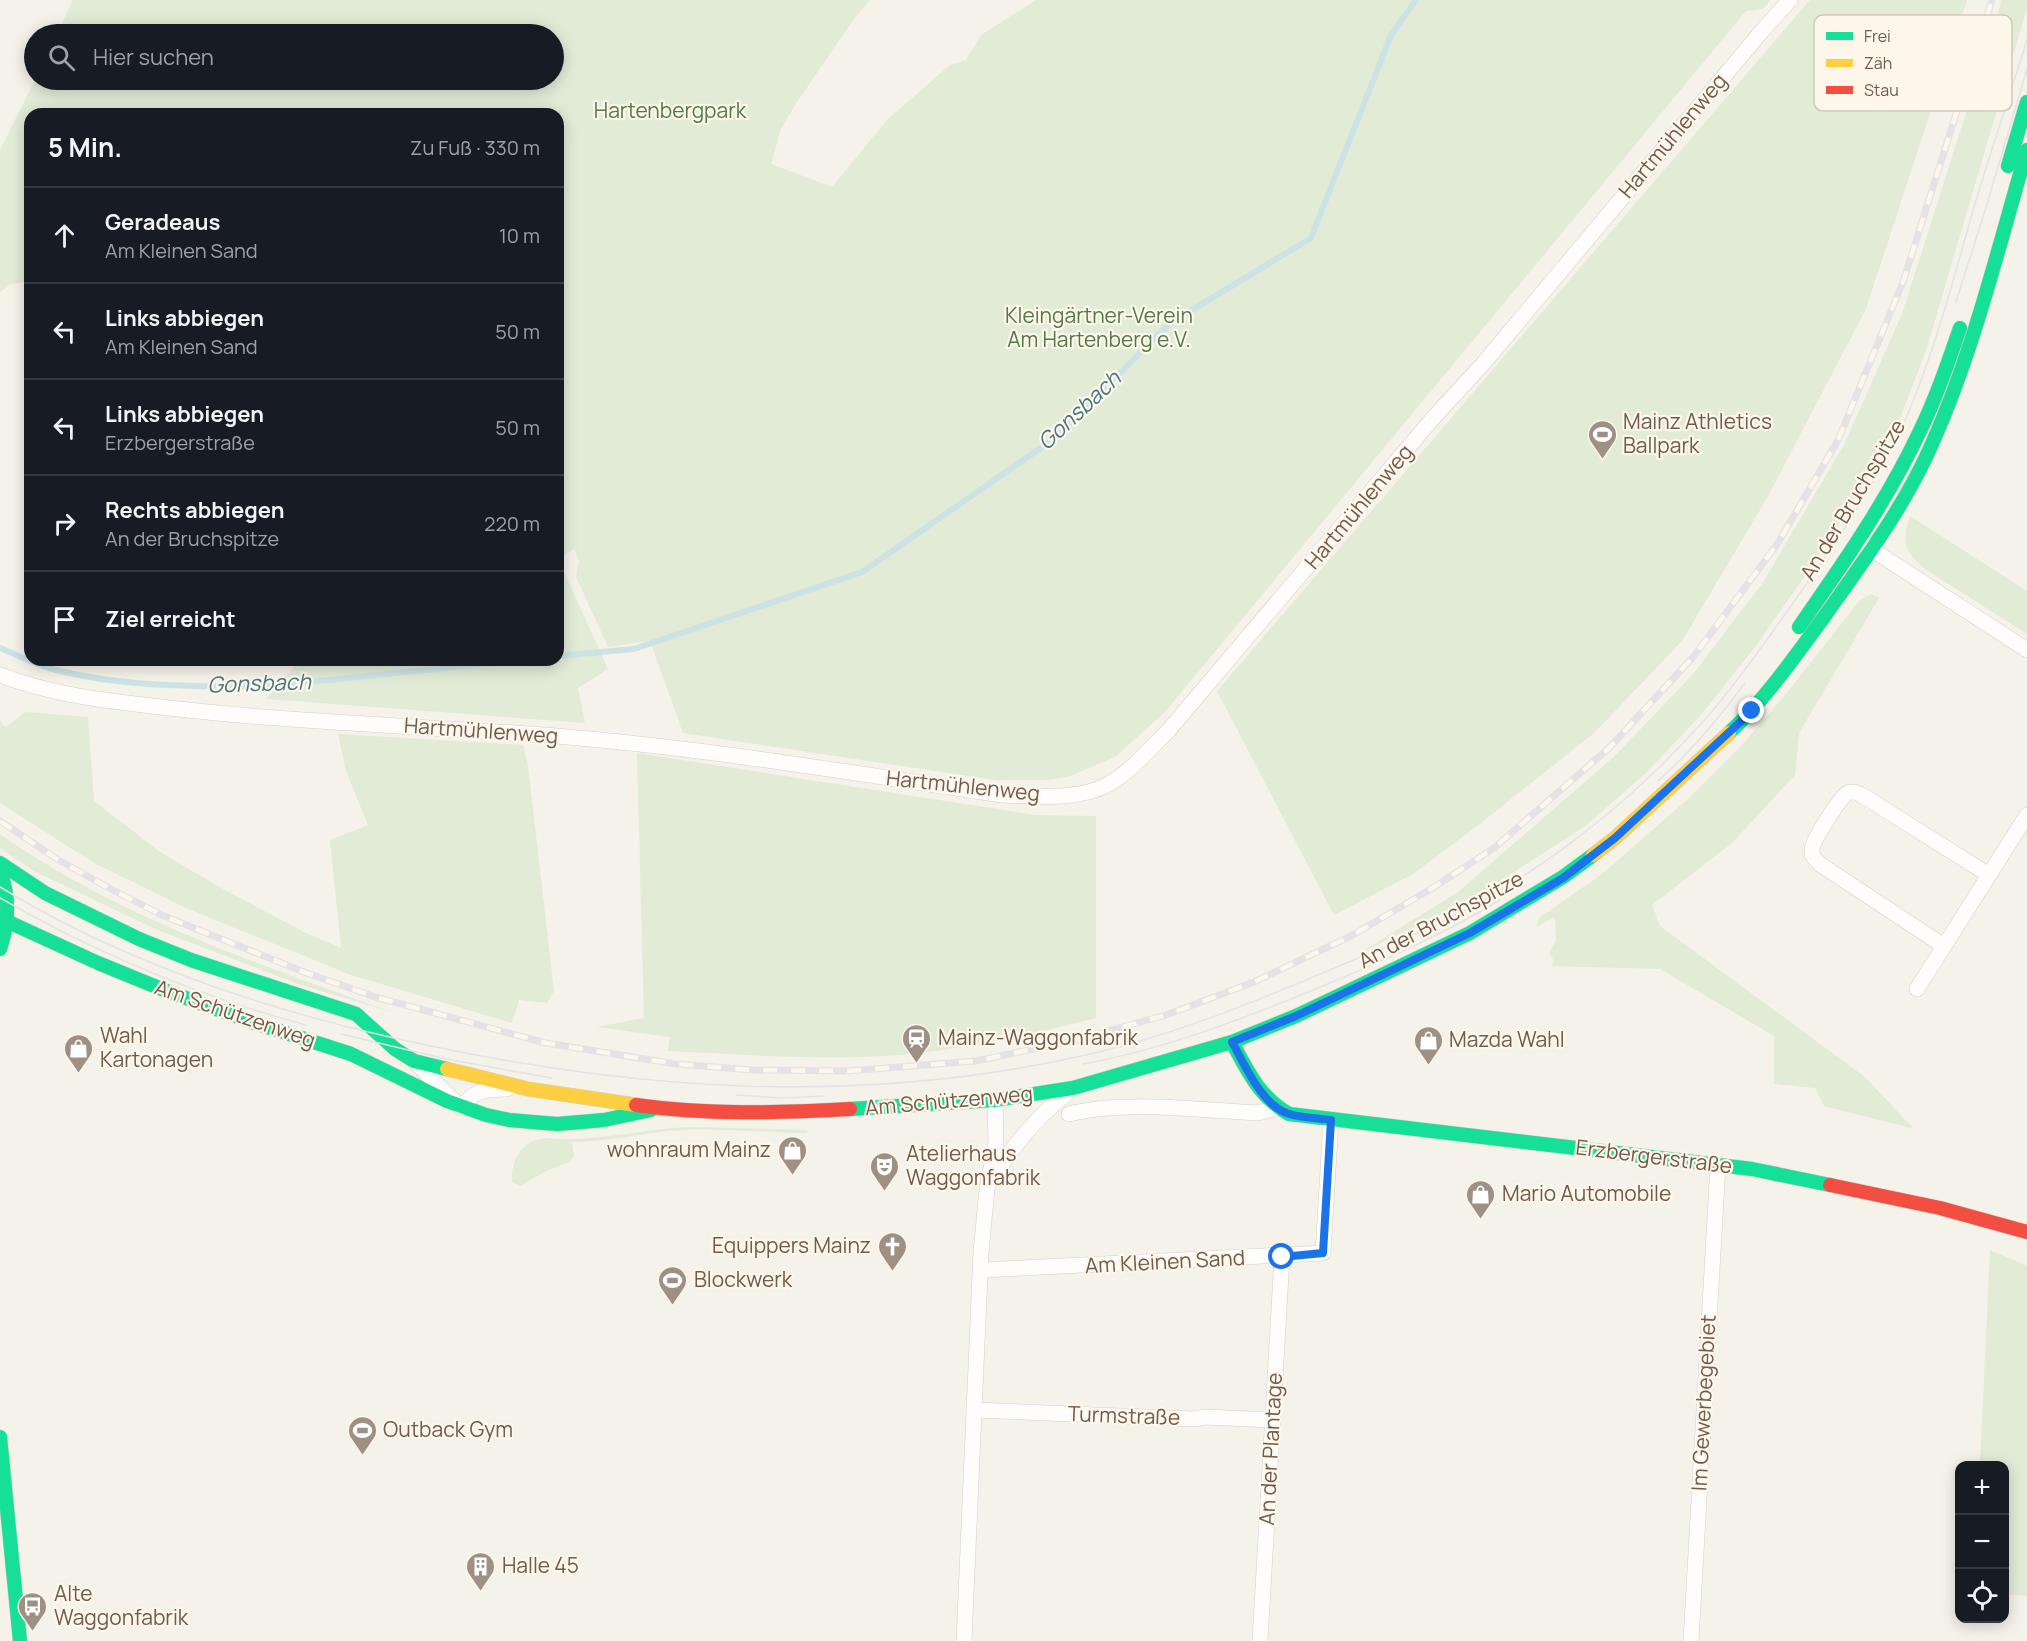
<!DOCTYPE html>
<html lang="de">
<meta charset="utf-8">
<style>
:root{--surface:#171b24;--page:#20242c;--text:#f1f3f6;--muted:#9ea1a6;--line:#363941}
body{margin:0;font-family:Manrope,sans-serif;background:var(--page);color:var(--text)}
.controls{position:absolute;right:18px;bottom:18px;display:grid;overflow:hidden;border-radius:12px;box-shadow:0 3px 15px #0003}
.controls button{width:54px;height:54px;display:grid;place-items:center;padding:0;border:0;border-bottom:2px solid var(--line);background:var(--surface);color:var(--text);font:30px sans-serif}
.stop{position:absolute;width:18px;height:18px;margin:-14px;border:4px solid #1a73e8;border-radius:50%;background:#fff}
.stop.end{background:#1a73e8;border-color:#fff;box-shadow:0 2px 6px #0008}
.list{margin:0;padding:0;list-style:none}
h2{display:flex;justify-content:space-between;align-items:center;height:78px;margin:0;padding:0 24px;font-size:26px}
h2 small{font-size:20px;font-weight:400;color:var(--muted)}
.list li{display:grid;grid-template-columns:39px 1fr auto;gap:18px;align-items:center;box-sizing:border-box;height:96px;padding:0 24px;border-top:2px solid var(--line)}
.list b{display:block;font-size:22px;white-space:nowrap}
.list p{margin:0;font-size:20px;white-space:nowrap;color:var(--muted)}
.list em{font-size:20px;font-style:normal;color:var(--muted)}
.icon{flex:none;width:33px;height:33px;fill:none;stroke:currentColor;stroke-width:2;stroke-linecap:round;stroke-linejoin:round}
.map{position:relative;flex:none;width:2027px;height:1641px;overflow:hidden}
.search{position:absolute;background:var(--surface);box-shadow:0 3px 15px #0003;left:24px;top:24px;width:540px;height:66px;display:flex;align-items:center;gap:15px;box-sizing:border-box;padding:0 21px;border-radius:33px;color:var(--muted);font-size:22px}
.panel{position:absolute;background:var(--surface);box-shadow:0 3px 15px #0003;left:24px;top:108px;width:540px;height:558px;border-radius:18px}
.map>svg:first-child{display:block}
.green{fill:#e1ebd6}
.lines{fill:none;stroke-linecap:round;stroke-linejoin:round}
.stream{stroke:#cce2e4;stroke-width:6}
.street-casing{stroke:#d4cfc8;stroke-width:16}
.fast-casing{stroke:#d4cec6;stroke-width:15}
.slow-casing{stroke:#d4cec6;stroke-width:15}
.jam-casing{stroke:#d4cec6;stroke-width:15}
.street{stroke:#fefdfc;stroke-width:15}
.fast{stroke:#16e098;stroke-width:14}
.slow{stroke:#ffcf43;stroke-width:14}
.jam{stroke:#f24e42;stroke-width:14}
.tram{stroke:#e4e2e4;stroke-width:1.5}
.rail-casing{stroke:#e4e2e4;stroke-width:7}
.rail{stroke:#fdf7eb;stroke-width:4.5;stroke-dasharray:14;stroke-linecap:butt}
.route{stroke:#1a73e8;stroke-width:8}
.labels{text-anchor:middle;stroke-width:4.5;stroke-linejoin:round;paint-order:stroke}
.park-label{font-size:21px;fill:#557a49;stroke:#fdf7eb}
.street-label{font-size:21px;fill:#705b4d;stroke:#fdf7eb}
.poi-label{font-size:21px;fill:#705b4d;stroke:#fdf7eb;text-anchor:start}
.water-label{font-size:22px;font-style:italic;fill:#487682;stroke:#fdf7eb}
.key{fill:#fdf7eb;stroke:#d3c8bc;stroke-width:1.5}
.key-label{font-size:16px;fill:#705b4d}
</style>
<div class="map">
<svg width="2027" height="1641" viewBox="0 0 2027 1641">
<rect width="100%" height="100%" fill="#f5f2ea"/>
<g class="green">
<polygon points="73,0 870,0 851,23 795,105 780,131 771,164 832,187 887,120 950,65 966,60 981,35 1036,0 1771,0 1763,9 1746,11 1165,712 1115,757 1068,777 1047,780 995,780 683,733 650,641 608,647 576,577 579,561 574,549 558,559 608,669 578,688 585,723 266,699 300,660 558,660 558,114 30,114 30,281 11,284 0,292 0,150 35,80 554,80 554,34 57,34"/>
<polygon points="1810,0 1967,0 1866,309 1767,498 1682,641 1594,733 1477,826 1413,874 1334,915 1217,691"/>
<polygon points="2002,0 2027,0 2027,8 1926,351 1900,418 1860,490 1821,553 1755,647 1701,715 1646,773 1584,827 1503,879 1440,915 1358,954 1458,892 1616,755 1693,674 1762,584 1845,443 1902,314"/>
<path d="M1910 516 2027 591V634L1925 569C1904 550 1901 543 1910 516Z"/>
<polygon points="1871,594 1879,598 1799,733 1795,775 1732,843 1652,905 1660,926 1865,1077 1914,1129 1824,1106 1815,1088 1774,1084 1774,1036 1660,969 1552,966 1553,959 1549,953 1556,940 1555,917 1536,927 1539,918 1602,874 1689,798 1741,746 1786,694 1860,600"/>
<polygon points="25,712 88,717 94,801 160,852 223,889 304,932 341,948 330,840 368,825 346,771 338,734 523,745 528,766 554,991 547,1003 519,1000 512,1023 351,975 186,908 94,863 0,803 0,721 6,727"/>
<path d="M637 753 1036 815 1096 816V1018C1038 1033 979 1046 920 1053 837 1062 752 1055 668 1051L670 1037 597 1027 644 1018Z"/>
<path d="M0 834C119 918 259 964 395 1013L301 985 155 929 32 870 0 848Z"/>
<path d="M692 1127 808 1130 807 1133C766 1133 724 1128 682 1130 645 1132 609 1142 572 1142L574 1156 570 1162 548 1170 520 1186 512 1182C511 1166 516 1151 531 1142 541 1136 556 1139 567 1139 609 1139 650 1128 692 1127Z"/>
<polygon points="1990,1250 2027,1266 2027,1596 2005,1594 2004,1466 1980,1465"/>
</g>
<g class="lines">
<g class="stream">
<path d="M0 648C20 656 39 666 60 671 125 687 194 686 260 687L522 660"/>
<polyline points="558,656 634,649 862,572 1055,438 1169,324 1311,238 1391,35 1416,0"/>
</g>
<defs>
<g id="street">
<polyline points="1865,545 2027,650"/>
<path d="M0 675C58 697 118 702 179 709 295 722 412 726 529 734 687 745 845 772 1002 795 1036 796 1078 801 1109 784 1131 771 1150 749 1168 731L1434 417 1482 365 1762 31 1790 0"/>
<path d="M1944 946 1821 865C1816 860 1811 857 1812 849 1813 840 1840 797 1848 793 1854 790 1860 794 1865 797L1989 875"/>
<polyline points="1917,989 2027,815"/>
<path d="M415 1062 461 1108C473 1090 487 1089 507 1089"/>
<path d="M1069 1114C1126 1100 1199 1110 1258 1113L1276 1108"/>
<path d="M993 1178C1014 1143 1040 1114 1072 1089"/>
<polyline points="981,1270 1323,1253 1331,1120"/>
<polyline points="974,1410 1194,1419 1206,1417 1273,1420"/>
<polyline points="964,1641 981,1252 987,1189 996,1143 995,1100"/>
<polyline points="1260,1641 1282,1257"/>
<polyline points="1691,1641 1718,1164"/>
</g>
<g id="fast">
<polyline points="2008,166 2027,102"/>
<path d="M1799 627C1843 564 1887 501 1920 431 1936 398 1948 363 1960 328"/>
<path d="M1729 733C1766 698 1794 658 1824 617 1863 562 1905 506 1932 444 1974 350 1998 248 2027 150"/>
<polyline points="0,863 45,893 139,939 191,960 356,1014 395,1049 414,1061 447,1069"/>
<path d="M0 871C10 898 9 922 0 949"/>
<polyline points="0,918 98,963 164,990 252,1022 351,1054 447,1101 486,1115 509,1120 557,1124 604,1120 651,1110"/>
<path d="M1232 1042C1247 1070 1260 1098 1289 1114L1752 1169 1830 1185"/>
<polyline points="850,1109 995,1100 1073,1088 1232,1042 1296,1016 1470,933 1563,877 1593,855"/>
<polyline points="0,1437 20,1641"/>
</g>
<g id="slow">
<polyline points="1593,855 1615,838 1729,733"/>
<polyline points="447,1069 528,1089 636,1105"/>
</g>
<g id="jam">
<path d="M636 1105C706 1115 779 1113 850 1109"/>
<polyline points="1830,1185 1940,1208 2027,1232"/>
</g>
</defs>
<use href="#street" class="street-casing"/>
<use href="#fast" class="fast-casing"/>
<use href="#slow" class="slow-casing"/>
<use href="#jam" class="jam-casing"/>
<use href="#street" class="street"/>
<use href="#fast" class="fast"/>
<use href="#slow" class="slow"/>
<use href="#jam" class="jam"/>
<g class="tram">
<polyline points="1956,302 1987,204 2027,69"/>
<path d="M1658 781C1691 752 1719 718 1745 683"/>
<path d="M0 887C129 966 278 1014 426 1045 647 1092 864 1105 1086 1055 1171 1036 1252 1003 1332 969 1392 944 1454 920 1509 885 1583 839 1649 783 1707 717 1736 684 1761 648 1786 613 1828 554 1872 491 1903 425 1933 357 1952 285 1972 214 1989 156 2009 98 2027 40"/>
<path d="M0 898C97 954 198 996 306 1025"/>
<polyline points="341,1034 446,1059 552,1078"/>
<path d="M1083 1064C1166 1049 1245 1018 1323 986 1383 961 1444 934 1500 900"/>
<polyline points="737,1095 783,1098 824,1096"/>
</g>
<defs>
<polyline id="rail" points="0,821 57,859 105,886 164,916 304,972 375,997 546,1043 676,1064 752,1070 847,1071 976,1061 1072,1041 1166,1015 1254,982 1351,936 1431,889 1494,848 1609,748 1694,656 1778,543 1838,440 1903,282 1992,0"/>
</defs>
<use href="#rail" class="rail-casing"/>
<use href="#rail" class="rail"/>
</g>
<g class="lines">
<path class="route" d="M1282 1257 1323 1253 1331 1120C1318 1118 1302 1118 1289 1114 1262 1106 1245 1065 1232 1042L1296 1016 1470 933 1563 878 1615 838 1752 711"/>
</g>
<defs>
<symbol id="stadium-pin" viewBox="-11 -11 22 30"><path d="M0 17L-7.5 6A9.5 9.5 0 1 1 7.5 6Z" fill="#9f9084" stroke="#fdf7eb"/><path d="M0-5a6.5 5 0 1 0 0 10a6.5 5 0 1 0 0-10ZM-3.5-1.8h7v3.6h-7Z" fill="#fff"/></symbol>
<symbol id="station-pin" viewBox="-11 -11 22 30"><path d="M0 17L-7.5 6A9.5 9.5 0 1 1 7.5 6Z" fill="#9f9084" stroke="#fdf7eb"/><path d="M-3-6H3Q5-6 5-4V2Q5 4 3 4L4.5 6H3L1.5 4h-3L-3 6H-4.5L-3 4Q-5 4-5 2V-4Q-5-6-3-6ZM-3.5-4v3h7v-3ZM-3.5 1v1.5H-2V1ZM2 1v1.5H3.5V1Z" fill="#fff"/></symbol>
<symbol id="shop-pin" viewBox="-11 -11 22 30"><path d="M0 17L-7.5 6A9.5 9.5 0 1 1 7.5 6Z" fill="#9f9084" stroke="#fdf7eb"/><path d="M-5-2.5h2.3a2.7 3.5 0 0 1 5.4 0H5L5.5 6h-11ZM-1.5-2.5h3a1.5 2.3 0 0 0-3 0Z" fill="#fff"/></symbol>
<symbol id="theatre-pin" viewBox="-11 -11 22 30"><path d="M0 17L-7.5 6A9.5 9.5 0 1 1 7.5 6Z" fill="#9f9084" stroke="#fdf7eb"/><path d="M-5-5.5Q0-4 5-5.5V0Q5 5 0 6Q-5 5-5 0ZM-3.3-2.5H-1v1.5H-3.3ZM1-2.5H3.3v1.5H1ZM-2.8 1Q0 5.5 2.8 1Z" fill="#fff"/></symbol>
<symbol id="church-pin" viewBox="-11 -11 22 30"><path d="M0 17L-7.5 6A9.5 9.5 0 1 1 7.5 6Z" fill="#9f9084" stroke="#fdf7eb"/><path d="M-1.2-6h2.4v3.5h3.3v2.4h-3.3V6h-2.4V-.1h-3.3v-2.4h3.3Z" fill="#fff"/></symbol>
<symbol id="building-pin" viewBox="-11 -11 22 30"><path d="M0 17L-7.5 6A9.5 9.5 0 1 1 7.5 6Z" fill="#9f9084" stroke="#fdf7eb"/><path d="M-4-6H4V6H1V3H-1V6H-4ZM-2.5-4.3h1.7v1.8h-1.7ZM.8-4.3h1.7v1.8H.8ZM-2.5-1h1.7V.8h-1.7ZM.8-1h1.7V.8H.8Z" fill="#fff"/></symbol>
<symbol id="bus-pin" viewBox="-11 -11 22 30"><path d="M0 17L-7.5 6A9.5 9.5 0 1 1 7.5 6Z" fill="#9f9084" stroke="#fdf7eb"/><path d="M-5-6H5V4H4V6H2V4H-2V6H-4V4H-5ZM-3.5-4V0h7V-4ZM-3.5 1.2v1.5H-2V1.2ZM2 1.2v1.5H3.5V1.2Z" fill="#fff"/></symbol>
</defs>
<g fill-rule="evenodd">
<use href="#stadium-pin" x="1586" y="418" width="33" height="45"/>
<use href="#station-pin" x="900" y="1022" width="33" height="45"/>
<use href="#shop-pin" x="1412" y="1024" width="33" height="45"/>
<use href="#shop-pin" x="62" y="1032" width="33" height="45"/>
<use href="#shop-pin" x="776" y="1134" width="33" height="45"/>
<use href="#theatre-pin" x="868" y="1150" width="33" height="45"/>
<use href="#shop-pin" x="1464" y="1178" width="33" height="45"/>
<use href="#church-pin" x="876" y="1230" width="33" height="45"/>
<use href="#stadium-pin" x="656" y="1264" width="33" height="45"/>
<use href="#stadium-pin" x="346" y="1414" width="33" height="45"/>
<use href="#building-pin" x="464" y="1550" width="33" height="45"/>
<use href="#bus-pin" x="16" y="1590" width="33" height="45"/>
</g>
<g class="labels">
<g class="park-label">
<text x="670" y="118">Hartenbergpark</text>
<text x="1099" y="323">Kleingärtner-Verein<tspan x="1099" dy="24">Am Hartenberg e.V.</tspan></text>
</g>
<g class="street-label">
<text transform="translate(1673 136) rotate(-50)" y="7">Hartmühlenweg</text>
<text transform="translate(1853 500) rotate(-59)" y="7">An der Bruchspitze</text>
<text transform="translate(1359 507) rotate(-50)" y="7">Hartmühlenweg</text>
<text transform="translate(481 731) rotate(4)" y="7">Hartmühlenweg</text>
<text transform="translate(963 786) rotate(6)" y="7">Hartmühlenweg</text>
<text transform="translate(1441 920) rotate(-28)" y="7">An der Bruchspitze</text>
<text transform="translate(235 1014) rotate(19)" y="7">Am Schützenweg</text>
<text transform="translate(949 1101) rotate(-5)" y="7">Am Schützenweg</text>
<text transform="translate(1654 1157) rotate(7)" y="7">Erzbergerstraße</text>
<text transform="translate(1165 1262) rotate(-3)" y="7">Am Kleinen Sand</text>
<text transform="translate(1704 1403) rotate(-87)" y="7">Im Gewerbegebiet</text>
<text transform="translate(1124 1416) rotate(2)" y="7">Turmstraße</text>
<text transform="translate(1271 1449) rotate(-87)" y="7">An der Plantage</text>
</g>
<g class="poi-label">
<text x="1623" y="429">Mainz Athletics<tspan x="1623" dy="24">Ballpark</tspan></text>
<text x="100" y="1043">Wahl<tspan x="100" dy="24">Kartonagen</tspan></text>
<text x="938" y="1045">Mainz-Waggonfabrik</text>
<text x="1449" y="1047">Mazda Wahl</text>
<text x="771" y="1157" text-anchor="end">wohnraum Mainz</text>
<text x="906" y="1161">Atelierhaus<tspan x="906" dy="24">Waggonfabrik</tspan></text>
<text x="1502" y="1201">Mario Automobile</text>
<text x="871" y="1253" text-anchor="end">Equippers Mainz</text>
<text x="694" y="1287">Blockwerk</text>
<text x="383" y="1437">Outback Gym</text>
<text x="502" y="1573">Halle 45</text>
<text x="54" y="1601">Alte<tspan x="54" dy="24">Waggonfabrik</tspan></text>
</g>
<g class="water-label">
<text transform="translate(1079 410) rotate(-43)" y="8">Gonsbach</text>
<text transform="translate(259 683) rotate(-2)" y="8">Gonsbach</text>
</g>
</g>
<rect x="1814" y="15" width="198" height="96" rx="9" class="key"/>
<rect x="1826" y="32" width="27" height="8" fill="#16e098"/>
<rect x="1826" y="59" width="27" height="8" fill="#ffcf43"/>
<rect x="1826" y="86" width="27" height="8" fill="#f24e42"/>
<g class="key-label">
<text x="1864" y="42">Frei</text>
<text x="1864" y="69">Zäh</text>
<text x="1864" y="96">Stau</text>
</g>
</svg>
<div class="controls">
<button>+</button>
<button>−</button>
<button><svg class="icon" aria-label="locate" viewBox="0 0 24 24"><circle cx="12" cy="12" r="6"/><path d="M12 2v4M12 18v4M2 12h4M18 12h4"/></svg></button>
</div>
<div class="stop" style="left:1282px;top:1257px"></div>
<div class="stop end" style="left:1752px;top:711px"></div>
<div class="search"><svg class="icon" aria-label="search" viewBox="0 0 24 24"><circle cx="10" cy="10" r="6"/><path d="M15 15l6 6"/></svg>Hier suchen</div>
<section class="panel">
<h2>5 Min.<small>Zu Fuß · 330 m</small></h2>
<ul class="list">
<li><svg class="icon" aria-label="ahead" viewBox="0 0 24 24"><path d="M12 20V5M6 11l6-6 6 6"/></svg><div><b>Geradeaus</b><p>Am Kleinen Sand</p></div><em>10 m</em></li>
<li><svg class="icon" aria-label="left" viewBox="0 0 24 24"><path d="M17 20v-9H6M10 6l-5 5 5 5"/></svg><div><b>Links abbiegen</b><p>Am Kleinen Sand</p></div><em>50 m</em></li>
<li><svg class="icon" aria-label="left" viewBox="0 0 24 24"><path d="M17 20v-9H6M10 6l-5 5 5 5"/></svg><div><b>Links abbiegen</b><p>Erzbergerstraße</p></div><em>50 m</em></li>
<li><svg class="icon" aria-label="right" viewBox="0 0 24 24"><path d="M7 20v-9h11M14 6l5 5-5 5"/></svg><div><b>Rechts abbiegen</b><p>An der Bruchspitze</p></div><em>220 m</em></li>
<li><svg class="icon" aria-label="arrive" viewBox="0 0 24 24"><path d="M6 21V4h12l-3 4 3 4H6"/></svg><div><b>Ziel erreicht</b></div></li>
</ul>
</section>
</div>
